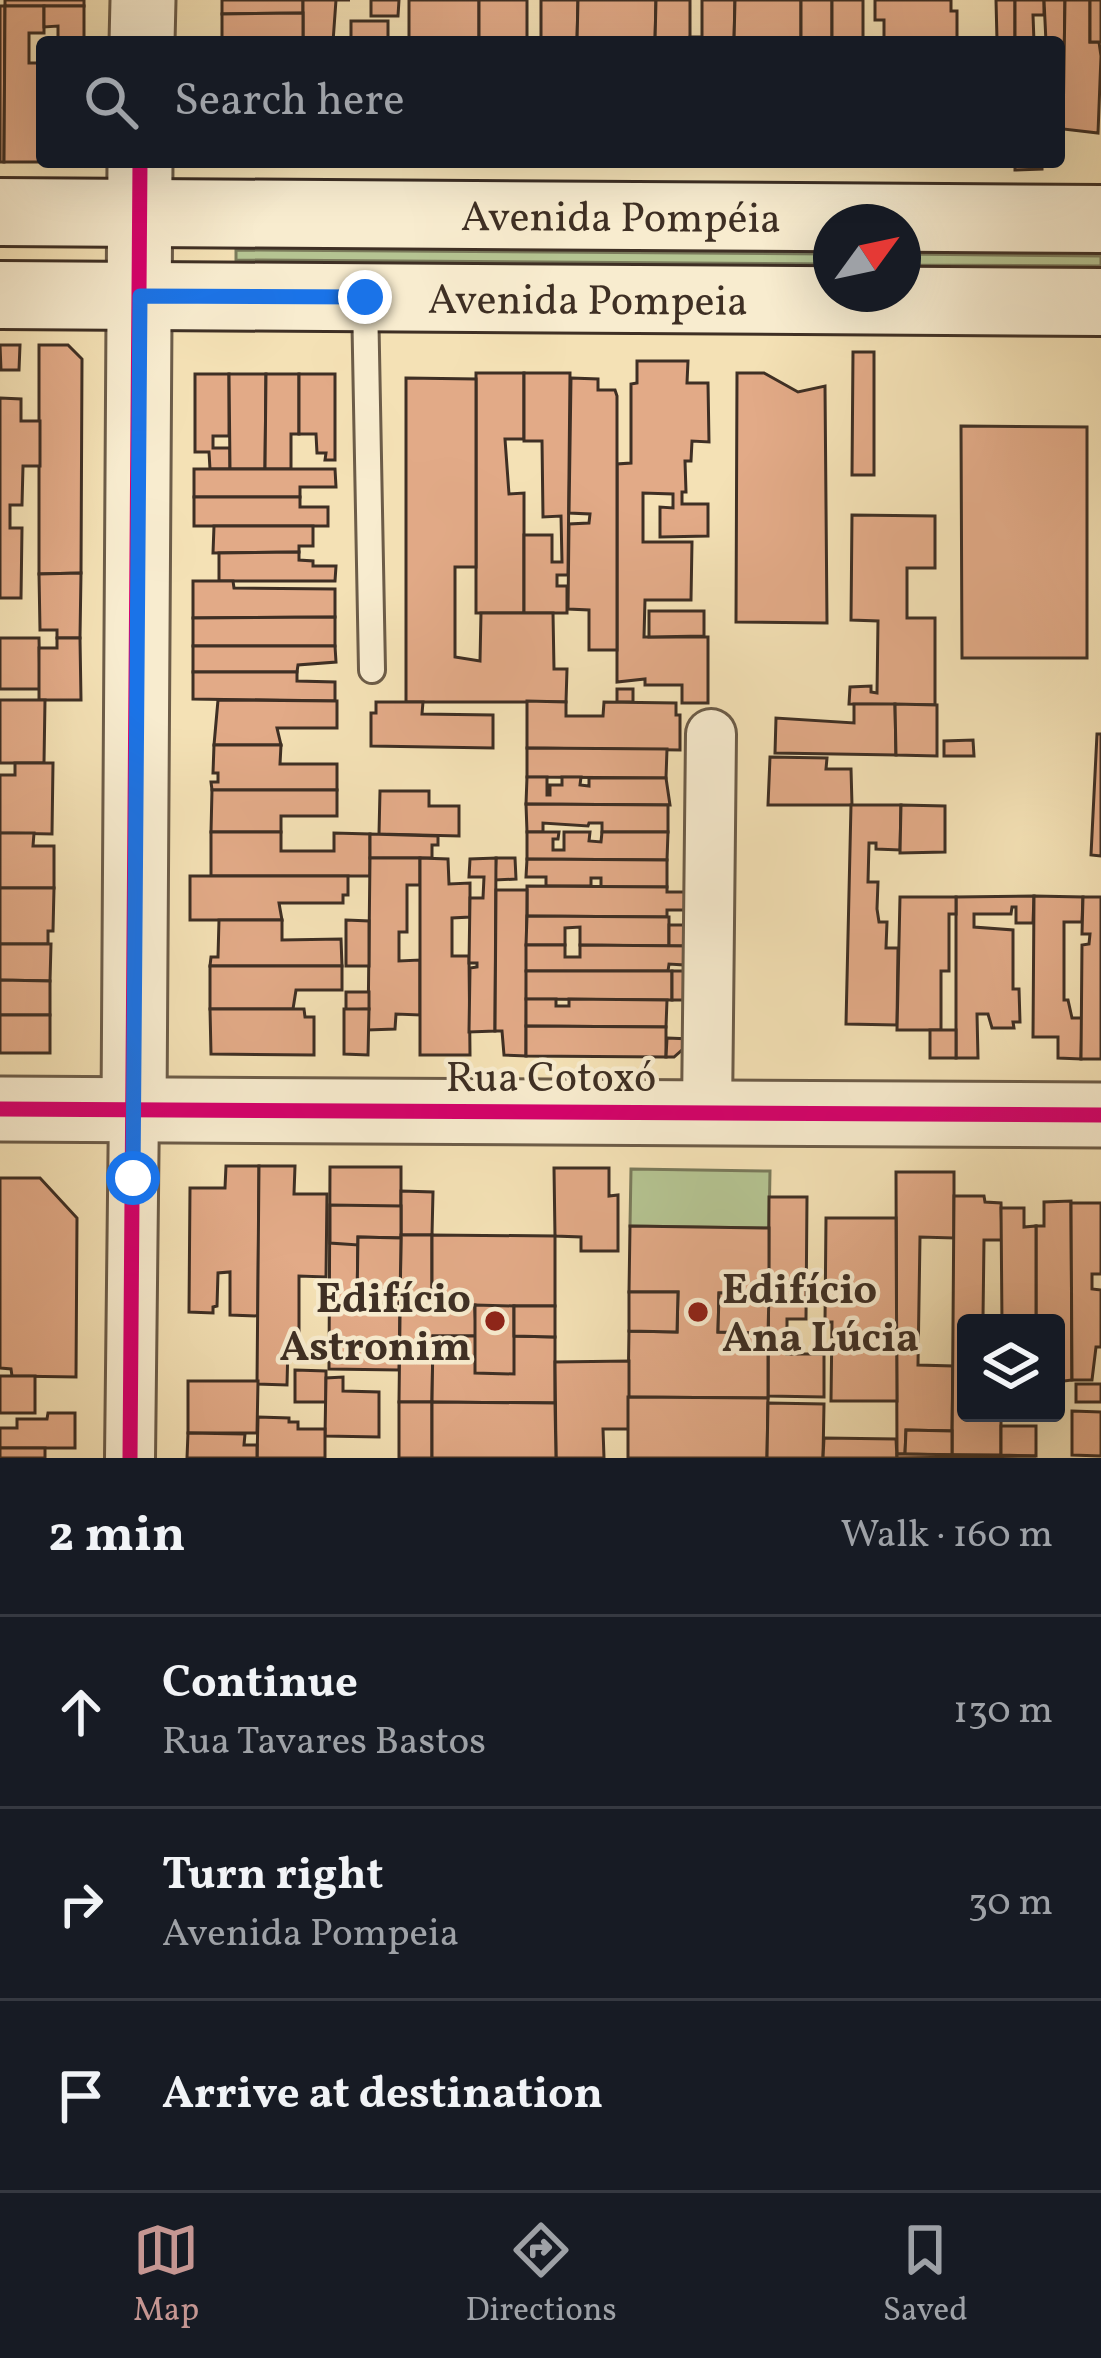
<!DOCTYPE html>
<meta charset="utf-8">
<style>
:root{--surface:#171b24;--page:#242831;--text:#f1f3f6;--muted:#9ea1a6;--line:#363941;--accent:#c59692}
body{margin:0;font-family:Vollkorn,serif;background:var(--page);color:var(--text)}
.controls{position:absolute;right:36px;bottom:36px;display:grid;overflow:hidden;border-radius:12px;box-shadow:0 12px 48px #0002}
.controls button{width:108px;height:108px;display:grid;place-items:center;padding:0;border:0;border-bottom:3px solid var(--line);background:var(--surface);color:var(--text);font:60px sans-serif}
.compass{position:absolute;left:813px;top:204px;width:108px;height:108px;border-radius:50%;background:var(--surface);box-shadow:0 12px 48px #0002;rotate:57deg}
.stop{position:absolute;width:36px;height:36px;margin:-27px;border:9px solid #1a73e8;border-radius:50%;background:#fff}
.stop.end{background:#1a73e8;border-color:#fff;box-shadow:0 3px 12px #0008}
.list{margin:0;padding:0;list-style:none}
h2{display:flex;justify-content:space-between;align-items:center;height:156px;margin:0;padding:0 48px;font-size:51px}
h2 small{font-size:39px;font-weight:400;color:var(--muted)}
.list li{display:grid;grid-template-columns:78px 1fr auto;gap:36px;align-items:center;box-sizing:border-box;height:192px;padding:0 48px;border-top:3px solid var(--line)}
.list b{display:block;font-size:45px;white-space:nowrap}
.list p{margin:0;font-size:39px;white-space:nowrap;color:var(--muted)}
.list em{font-size:39px;font-style:normal;color:var(--muted)}
.icon{flex:none;width:66px;height:66px;fill:none;stroke:currentColor;stroke-width:2;stroke-linecap:round;stroke-linejoin:round}
.map{position:relative;flex:none;width:1101px;height:1458px;overflow:hidden}
.search{position:absolute;background:var(--surface);box-shadow:0 12px 48px #0002;left:36px;right:36px;top:36px;height:132px;display:flex;align-items:center;gap:30px;box-sizing:border-box;padding:0 42px;border-radius:12px;color:var(--muted);font-size:45px}
.sheet{height:732px;background:var(--surface)}
nav{display:flex;justify-content:space-around;align-items:center;box-sizing:border-box;height:168px;border-top:3px solid var(--line);background:var(--surface);font-size:33px;color:var(--muted)}
nav a{display:grid;justify-items:center;gap:6px}
nav .on{color:var(--accent)}
.map>svg:first-child{display:block}
.green{fill:#b5c492;stroke:#7a7a5b;stroke-width:3}
.building{fill:#e2aa87;stroke:#3e2f24;stroke-width:3}
.lines{fill:none;stroke-linecap:round;stroke-linejoin:round}
.service-casing{stroke:#6c5c48;stroke-width:30}
.minor-casing{stroke:#6c5c48;stroke-width:54}
.tertiary-casing{stroke:#6c5c48;stroke-width:69}
.secondary-casing{stroke:#3e2f24;stroke-width:72}
.service{stroke:#f8eccf;stroke-width:24}
.minor{stroke:#f8eccf;stroke-width:48}
.tertiary{stroke:#f8eccf;stroke-width:63}
.secondary{stroke:#f8eccf;stroke-width:66}
.cycleway-casing{stroke:#f8eccf;stroke-width:22}
.cycleway{stroke:#d6006c;stroke-width:15}
.route{stroke:#1a73e8;stroke-width:15}
.poi-dot{fill:#8f2418;stroke:#f8eccf;stroke-width:4.5}
.labels{text-anchor:middle;stroke-width:9;stroke-linejoin:round;paint-order:stroke}
.street-label{font-size:42px;fill:#3e2f24;stroke:#f8eccf}
.poi-label{font-size:42px;font-weight:bold;fill:#3e2f24;stroke:#f8eccf;text-anchor:start}
</style>
<div class="map">
<svg width="1101" height="1458" viewBox="0 0 1101 1458">
<rect width="100%" height="100%" fill="#f4e1b5"/>
<filter id="stains"><feTurbulence type="fractalNoise" baseFrequency=".00167" numOctaves="4"/><feColorMatrix values="0 0 0 0 .2 0 0 0 0 .09 0 0 0 0 .02 0 0 0 .5 -.17"/></filter>
<radialGradient id="worn" r=".72"><stop offset=".6" stop-color="#630" stop-opacity="0"/><stop offset="1" stop-color="#630" stop-opacity=".3"/></radialGradient>
<g class="green">
<polygon points="236,250 831,254 831,264 236,260"/>
<polygon points="903,254 1101,256 1101,266 903,265"/>
<polygon points="631,1169 770,1171 769,1228 630,1226"/>
</g>
<g class="building">
<rect x="5" y="0" width="79" height="6"/>
<polygon points="222,0 303,0 303,13 222,14"/>
<polygon points="303,0 350,0 336,0 333,42 303,42"/>
<polygon points="371,0 399,0 398,16 371,16"/>
<rect x="409" y="0" width="70" height="42"/>
<rect x="479" y="0" width="48" height="42"/>
<polygon points="541,0 578,0 577,42 541,42"/>
<polygon points="578,0 656,0 655,42 577,42"/>
<polygon points="656,0 690,0 690,42 655,42"/>
<polygon points="702,0 735,0 734,42 690,42 690,37 702,37"/>
<polygon points="735,0 801,0 801,42 734,42"/>
<rect x="801" y="0" width="31" height="42"/>
<rect x="832" y="0" width="31" height="42"/>
<polygon points="875,0 951,0 951,11 957,11 957,42 884,42 884,20 875,20"/>
<polygon points="996,0 1015,0 1015,42 972,42 997,40"/>
<polygon points="1015,0 1044,0 1044,15 1033,15 1034,42 1015,42"/>
<polygon points="1044,0 1065,0 1063,129 1059,129 1059,42 1046,42"/>
<polygon points="1065,0 1090,0 1090,42 1099,42 1101,56 1098,133 1063,129"/>
<rect x="1090" y="0" width="11" height="42"/>
<polygon points="0,6 5,6 4,162 0,162"/>
<polygon points="5,6 44,6 44,33 29,33 29,63 42,63 42,162 4,162"/>
<polygon points="44,6 84,6 84,42 58,42 58,26 44,27"/>
<polygon points="303,13 303,42 222,42 222,14"/>
<rect x="351" y="21" width="37" height="21"/>
<polygon points="1015,162 1042,162 1042,169 1015,170"/>
<polygon points="0,345 20,345 19,370 1,370"/>
<polygon points="39,345 68,345 82,359 81,573 39,574"/>
<polygon points="853,352 874,352 874,475 852,475"/>
<polygon points="637,361 688,361 687,383 708,383 709,442 692,441 691,461 685,461 686,492 682,492 682,504 708,504 708,536 660,537 660,507 673,508 673,494 643,493 643,542 692,542 691,600 645,600 644,637 708,637 708,703 682,703 682,685 645,685 645,679 617,682 617,464 631,463 631,384 637,383"/>
<polygon points="476,373 524,373 524,439 505,439 509,494 524,493 524,613 476,613"/>
<polygon points="524,373 570,373 568,575 557,575 557,586 567,586 567,613 524,613 524,535 552,535 552,562 562,562 561,516 543,517 542,441 524,441"/>
<polygon points="737,373 764,373 798,392 825,386 827,623 736,622"/>
<polygon points="195,374 229,374 229,436 213,436 213,448 230,448 230,469 210,469 209,452 195,452"/>
<polygon points="229,374 266,374 265,469 230,469"/>
<polygon points="266,374 299,374 299,434 291,434 291,469 265,469"/>
<polygon points="299,374 335,374 335,460 325,460 326,453 317,453 316,434 299,434"/>
<polygon points="406,378 476,379 476,567 455,567 455,657 480,661 481,613 553,613 554,669 567,669 566,702 406,702"/>
<polygon points="571,378 598,379 598,390 615,390 617,396 617,650 589,650 589,610 568,609 569,524 589,523 590,514 569,513"/>
<polygon points="0,398 21,399 21,421 40,421 40,466 23,466 22,505 10,505 10,528 22,528 21,598 0,598"/>
<polygon points="961,426 1087,427 1087,658 962,658"/>
<polygon points="194,469 335,469 336,487 300,487 300,497 194,497"/>
<polygon points="194,497 300,497 300,507 328,507 328,526 194,526"/>
<polygon points="852,515 935,516 935,568 907,568 907,618 935,618 935,705 849,704 850,687 871,686 871,692 877,693 878,621 851,620"/>
<polygon points="214,526 313,526 313,546 299,546 299,552 213,553"/>
<polygon points="299,552 299,560 313,561 313,566 336,566 335,581 219,581 219,553"/>
<polygon points="81,573 80,638 57,638 57,630 40,630 39,574"/>
<polygon points="193,581 233,581 234,588 335,589 335,617 193,618"/>
<polygon points="649,611 704,611 704,636 649,637"/>
<polygon points="335,617 335,646 193,646 193,618"/>
<polygon points="0,638 39,638 40,689 0,689"/>
<polygon points="57,638 80,638 81,700 39,700 39,648 57,648"/>
<polygon points="193,646 335,646 336,662 298,665 297,672 193,672"/>
<polygon points="193,672 297,672 297,681 335,682 335,701 193,699"/>
<rect x="617" y="689" width="16" height="13"/>
<polygon points="0,700 45,700 44,763 0,763"/>
<polygon points="218,700 337,701 337,728 277,728 281,745 214,745"/>
<polygon points="527,701 566,702 566,716 603,716 604,702 676,703 676,715 680,715 680,750 527,748"/>
<polygon points="376,702 423,702 422,714 493,715 493,748 371,746 371,713 376,713"/>
<polygon points="854,704 895,704 896,755 775,753 776,718 854,723"/>
<polygon points="895,704 937,705 937,756 896,755"/>
<polygon points="1097,734 1101,734 1101,856 1091,855"/>
<polygon points="973,740 974,756 944,756 944,741"/>
<polygon points="214,745 281,745 280,764 337,764 337,790 212,790 211,782 218,782 218,773 213,773"/>
<polygon points="527,748 667,749 666,778 527,777"/>
<polygon points="770,757 827,758 826,769 851,769 852,805 768,805"/>
<polygon points="15,763 53,763 52,834 0,833 0,775 15,775"/>
<polygon points="527,777 547,777 547,795 550,795 550,785 562,785 562,777 581,777 580,785 589,786 589,778 666,778 670,805 526,804"/>
<polygon points="212,790 337,790 337,816 281,816 281,832 211,832"/>
<polygon points="380,791 429,791 429,806 459,806 459,836 379,834"/>
<polygon points="526,804 668,805 668,832 602,832 602,823 589,823 588,826 543,823 543,832 527,832"/>
<polygon points="851,805 901,805 900,850 876,849 876,843 869,843 868,882 878,882 877,909 879,922 887,922 886,948 898,948 897,1025 846,1024"/>
<polygon points="901,805 945,806 945,852 900,853"/>
<polygon points="211,832 281,832 281,851 334,851 334,833 370,834 370,876 211,876"/>
<polygon points="527,832 559,832 558,839 553,839 553,850 564,850 564,832 590,832 589,841 601,842 602,832 668,832 667,860 527,859"/>
<polygon points="0,833 34,833 33,846 54,846 54,888 0,888"/>
<polygon points="370,834 438,836 438,845 432,845 432,858 370,858"/>
<polygon points="370,858 420,858 420,885 407,885 407,932 399,932 399,961 420,960 420,1015 396,1014 395,1029 368,1030"/>
<polygon points="420,858 448,859 449,884 470,883 470,917 452,918 452,956 469,956 470,1055 420,1055"/>
<polygon points="496,858 515,858 516,879 495,880"/>
<polygon points="496,858 495,1031 469,1032 470,968 477,967 477,963 469,963 470,898 483,898 484,877 469,877 470,859"/>
<polygon points="527,859 667,860 667,887 601,887 601,878 591,878 591,886 546,886 546,877 526,877"/>
<polygon points="190,876 348,876 348,895 343,895 343,903 279,903 282,920 190,920"/>
<polygon points="527,886 667,887 667,892 691,892 691,910 667,910 667,917 527,916"/>
<polygon points="0,888 54,888 53,931 48,931 48,944 0,944"/>
<polygon points="496,890 527,890 526,1056 504,1055 502,1031 495,1031"/>
<polygon points="1034,896 1033,923 1016,923 1016,907 1012,907 1011,914 974,914 974,927 1013,930 1013,989 1019,989 1020,1022 1013,1022 1014,1028 992,1028 988,1014 977,1014 978,1058 956,1058 956,897"/>
<polygon points="1034,896 1083,897 1082,922 1064,922 1064,1000 1068,1000 1072,1018 1082,1018 1081,1059 1058,1058 1058,1037 1033,1037"/>
<polygon points="900,897 956,897 956,914 949,914 949,971 941,971 941,1030 897,1030"/>
<polygon points="1083,897 1101,897 1101,1059 1081,1059 1082,945 1089,944 1090,934 1082,934"/>
<polygon points="527,916 669,917 669,946 580,945 580,927 565,928 565,945 526,945"/>
<polygon points="219,920 282,920 282,940 341,939 342,966 210,966 211,957 218,957"/>
<polygon points="346,920 369,921 369,966 346,966"/>
<rect x="669" y="925" width="22" height="21"/>
<polygon points="0,944 51,944 50,981 0,980"/>
<polygon points="526,945 565,945 565,957 580,957 580,945 691,946 691,971 684,972 684,965 669,964 668,971 526,971"/>
<polygon points="210,966 342,966 342,990 296,990 293,1009 210,1009"/>
<polygon points="526,971 672,971 672,1000 526,999"/>
<rect x="672" y="971" width="19" height="29"/>
<polygon points="0,980 50,981 50,1015 0,1015"/>
<polygon points="346,992 369,992 369,1009 346,1010"/>
<polygon points="526,999 556,999 556,1006 569,1006 569,999 667,1000 666,1027 526,1026"/>
<polygon points="210,1009 304,1009 305,1017 314,1017 314,1055 211,1054"/>
<polygon points="344,1009 369,1009 368,1055 344,1054"/>
<rect x="0" y="1015" width="50" height="38"/>
<polygon points="526,1026 666,1027 666,1057 526,1056"/>
<rect x="930" y="1030" width="26" height="28"/>
<polygon points="667,1038 691,1039 691,1042 674,1057 666,1057"/>
<polygon points="226,1166 259,1166 258,1316 230,1315 230,1272 218,1273 217,1306 213,1307 213,1313 189,1312 190,1188 225,1188"/>
<polygon points="259,1166 295,1166 294,1194 327,1194 326,1277 299,1276 299,1344 288,1345 287,1385 257,1384"/>
<polygon points="330,1167 401,1167 401,1238 358,1237 357,1303 400,1303 399,1370 329,1369"/>
<polygon points="554,1168 609,1168 609,1196 618,1195 618,1251 581,1251 581,1237 555,1236"/>
<polygon points="896,1172 954,1172 954,1238 920,1237 918,1365 953,1366 952,1431 906,1430 905,1454 897,1454"/>
<polygon points="0,1178 40,1178 77,1218 76,1377 12,1376 11,1369 0,1368"/>
<polygon points="401,1191 433,1192 432,1235 401,1235"/>
<polygon points="954,1196 984,1196 985,1202 1001,1203 1002,1240 984,1240 983,1318 1002,1318 1002,1323 966,1323 966,1413 1001,1413 1001,1455 952,1455"/>
<polygon points="769,1197 807,1197 806,1319 787,1319 787,1354 824,1354 824,1397 768,1396"/>
<polygon points="1071,1201 1072,1380 1056,1382 1056,1323 1036,1323 1036,1226 1044,1226 1044,1202"/>
<polygon points="1071,1203 1101,1203 1101,1274 1092,1274 1092,1289 1101,1290 1101,1347 1096,1347 1092,1380 1072,1380"/>
<polygon points="330,1205 401,1206 401,1238 358,1237 358,1245 330,1243"/>
<polygon points="1001,1208 1024,1208 1024,1227 1036,1226 1036,1323 1002,1323"/>
<polygon points="826,1218 896,1218 897,1401 831,1401 832,1322 825,1322"/>
<polygon points="630,1226 769,1228 769,1293 719,1293 718,1332 768,1333 768,1398 628,1397 629,1331 677,1332 678,1292 629,1292"/>
<polygon points="401,1235 432,1235 432,1305 475,1305 476,1336 433,1336 432,1402 399,1402"/>
<polygon points="432,1235 555,1236 555,1306 514,1306 514,1336 555,1337 555,1403 432,1402 433,1336 476,1336 475,1305 432,1305"/>
<polygon points="358,1237 401,1238 400,1303 357,1303"/>
<polygon points="629,1292 678,1292 677,1332 629,1331"/>
<polygon points="719,1293 769,1293 768,1333 718,1332"/>
<polygon points="475,1305 514,1306 514,1374 475,1373"/>
<polygon points="514,1306 555,1306 555,1337 514,1336"/>
<polygon points="629,1361 629,1429 603,1429 604,1458 556,1458 555,1362"/>
<polygon points="295,1370 326,1371 326,1402 295,1402"/>
<rect x="0" y="1376" width="35" height="37"/>
<polygon points="343,1377 343,1391 379,1392 379,1437 325,1436 326,1378"/>
<polygon points="188,1381 258,1381 257,1433 188,1433"/>
<rect x="1076" y="1384" width="25" height="18"/>
<polygon points="628,1397 768,1398 767,1458 628,1458"/>
<rect x="399" y="1402" width="33" height="56"/>
<polygon points="432,1402 555,1403 556,1458 432,1458"/>
<polygon points="768,1403 824,1404 823,1458 767,1458"/>
<polygon points="1072,1411 1101,1412 1101,1456 1072,1455"/>
<polygon points="48,1413 75,1413 75,1448 0,1448 0,1428 17,1428 17,1419 47,1419"/>
<polygon points="258,1417 289,1418 289,1422 298,1422 298,1429 325,1429 325,1458 257,1458"/>
<polygon points="1001,1426 1036,1426 1036,1456 1001,1455"/>
<polygon points="906,1430 952,1431 952,1455 905,1454"/>
<polygon points="188,1433 245,1434 244,1445 257,1445 257,1458 187,1458"/>
<polygon points="824,1438 896,1439 897,1458 823,1458"/>
<rect x="0" y="1448" width="45" height="10"/>
<polygon points="897,1454 905,1454 1036,1456 897,1458"/>
</g>
<g class="lines">
<defs>
<polyline id="service" points="365,299 372,670"/>
<g id="minor">
<polyline points="707,1113 711,734"/>
<polyline points="130,1458 134,1109"/>
</g>
<g id="tertiary">
<polyline points="142,42 143,0"/>
<polyline points="0,1109 1101,1115"/>
<polyline points="134,1109 140,162"/>
</g>
<g id="secondary">
<path id="s1" d="M0 212 1101 219"/>
<path id="s2" d="M0 295 1101 302"/>
</g>
</defs>
<use href="#service" class="service-casing"/>
<use href="#minor" class="minor-casing"/>
<use href="#tertiary" class="tertiary-casing"/>
<use href="#secondary" class="secondary-casing"/>
<use href="#service" class="service"/>
<use href="#minor" class="minor"/>
<use href="#tertiary" class="tertiary"/>
<use href="#secondary" class="secondary"/>
<defs>
<g id="cycleway">
<polyline points="0,1109 1101,1115"/>
<polyline points="130,1458 140,162"/>
</g>
</defs>
<use href="#cycleway" class="cycleway-casing"/>
<use href="#cycleway" class="cycleway"/>
</g>
<g class="lines">
<polyline class="route" points="133,1178 140,296 365,297"/>
</g>
<g class="poi-dot">
<circle cx="698" cy="1312" r="12"/>
<circle cx="495" cy="1321" r="12"/>
</g>
<g class="labels">
<g class="street-label">
<text dy="15" stroke="none"><textPath href="#s1" startOffset="621">Avenida Pompéia</textPath></text>
<text dy="15" stroke="none"><textPath href="#s2" startOffset="588">Avenida Pompeia</textPath></text>
<text x="551" y="1091">Rua Cotoxó</text>
</g>
<g class="poi-label">
<text x="722" y="1303">Edifício<tspan x="722" dy="48">Ana Lúcia</tspan></text>
<text x="471" y="1312" text-anchor="end">Edifício<tspan x="471" dy="48">Astronim</tspan></text>
</g>
</g>
<rect width="100%" height="100%" filter="url(#stains)"/>
<rect width="100%" height="100%" fill="url(#worn)"/>
</svg>
<div class="controls">
<button><svg class="icon" aria-label="layers" viewBox="0 0 24 24"><path d="M12 4l9 5-9 5-9-5zM3 14l9 5 9-5"/></svg></button>
</div>
<svg class="compass" viewBox="-18 -18 36 36"><path d="M0-13l5 13h-10z" fill="#e53935"/><path d="M0 13l5-13h-10z" fill="#9ea1a6"/></svg>
<div class="stop" style="left:133px;top:1178px"></div>
<div class="stop end" style="left:365px;top:297px"></div>
<div class="search"><svg class="icon" aria-label="search" viewBox="0 0 24 24"><circle cx="10" cy="10" r="6"/><path d="M15 15l6 6"/></svg>Search here</div>
</div>
<section class="sheet">
<h2>2 min<small>Walk · 160 m</small></h2>
<ul class="list">
<li><svg class="icon" aria-label="ahead" viewBox="0 0 24 24"><path d="M12 20V5M6 11l6-6 6 6"/></svg><div><b>Continue</b><p>Rua Tavares Bastos</p></div><em>130 m</em></li>
<li><svg class="icon" aria-label="right" viewBox="0 0 24 24"><path d="M7 20v-9h11M14 6l5 5-5 5"/></svg><div><b>Turn right</b><p>Avenida Pompeia</p></div><em>30 m</em></li>
<li><svg class="icon" aria-label="arrive" viewBox="0 0 24 24"><path d="M6 21V4h12l-3 4 3 4H6"/></svg><div><b>Arrive at destination</b></div></li>
</ul>
</section>
<nav>
<a class="on"><svg class="icon" aria-label="map" viewBox="0 0 24 24"><path d="M3 6l6-2 6 2 6-2v14l-6 2-6-2-6 2zM9 4v14M15 6v14"/></svg>Map</a>
<a><svg class="icon" aria-label="directions" viewBox="0 0 24 24"><path d="M12 3l9 9-9 9-9-9zM9 14v-3h6M13 9l2 2-2 2"/></svg>Directions</a>
<a><svg class="icon" aria-label="saved" viewBox="0 0 24 24"><path d="M7 4h10v16l-5-4-5 4z"/></svg>Saved</a>
</nav>
